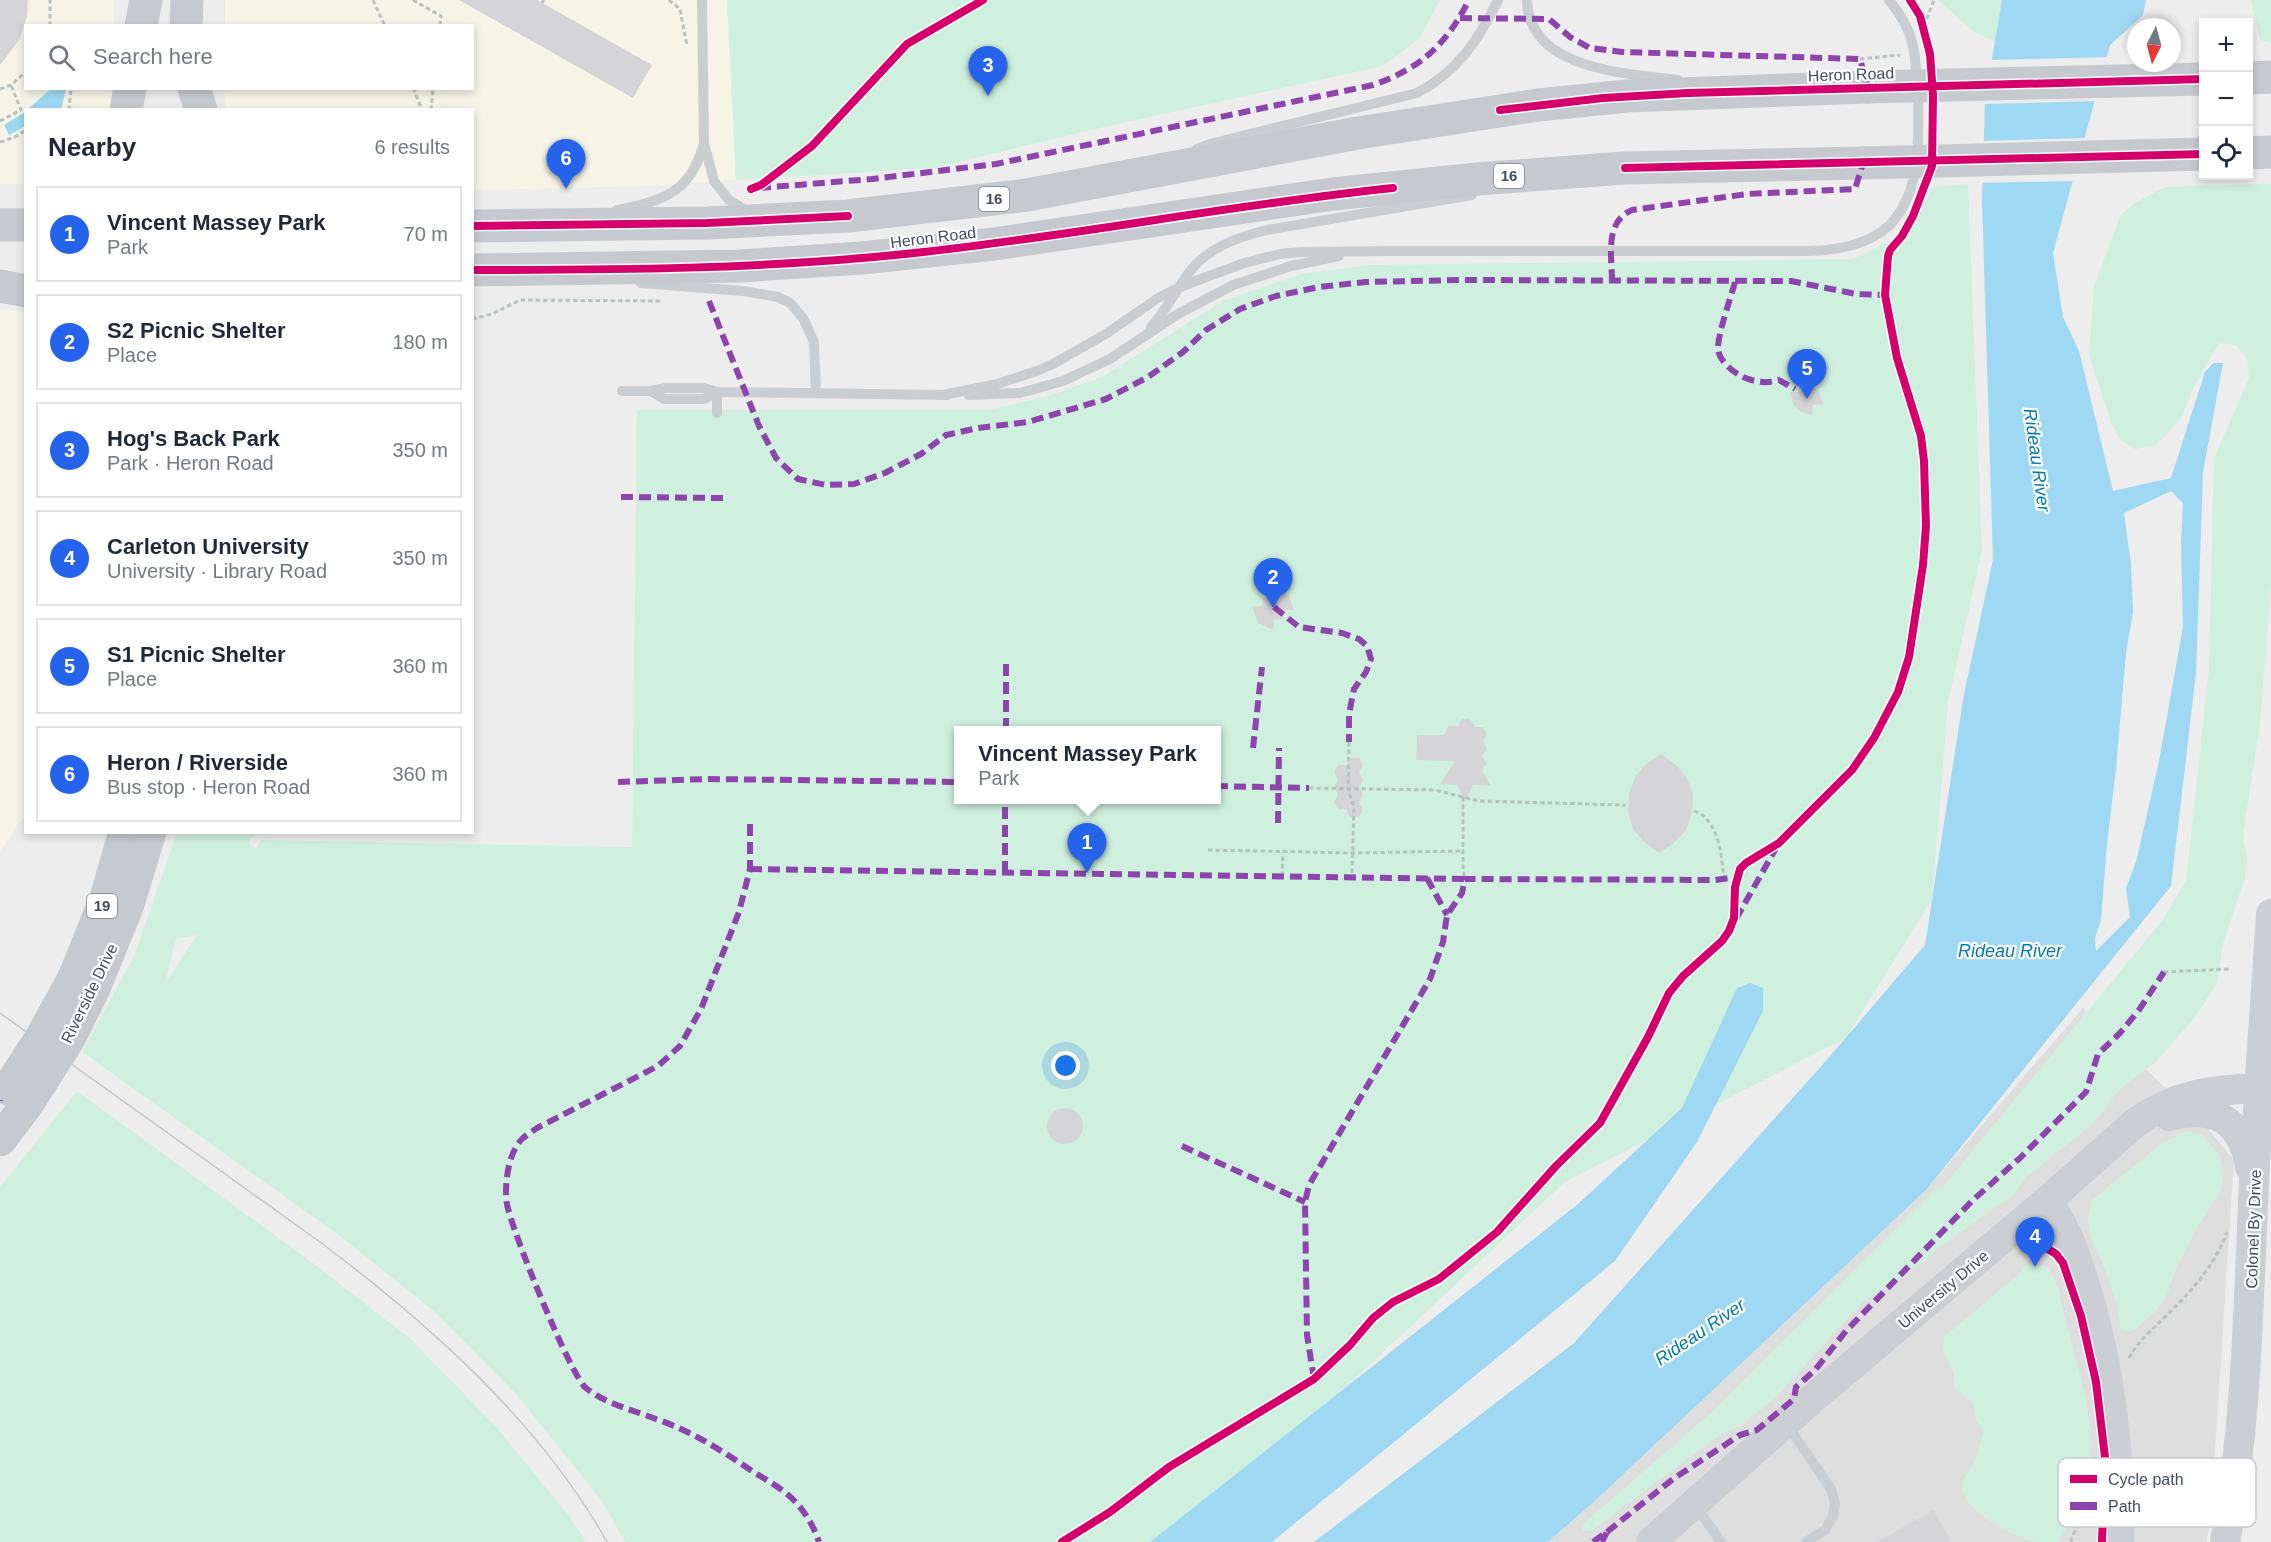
<!DOCTYPE html>
<meta charset="utf-8">
<style>
:root{--surface:#fff;--page:#f6f6f7;--text:#1f2937;--muted:#747a83;--line:#e0e1e3;--accent:#2563eb}
body{margin:0;font-family:Helvetica,sans-serif;background:var(--page);color:var(--text)}
.controls{position:absolute;right:18px;top:18px;display:grid;overflow:hidden;border-radius:0px;box-shadow:0 3px 9px #0003}
.controls button{width:54px;height:54px;display:grid;place-items:center;padding:0;border:0;border-bottom:2px solid var(--line);background:var(--surface);color:var(--text);font:30px sans-serif}
.compass{position:absolute;left:2127px;top:18px;width:54px;height:54px;border-radius:50%;background:var(--surface);box-shadow:0 3px 9px #0003;rotate:186deg}
.you{position:absolute;left:1066px;top:1066px;width:21px;height:21px;margin:-15px;border:4px solid #fff;border-radius:50%;background:#1a73e8;box-shadow:0 0 0 9px #1a73e833}
.badge{display:grid;place-items:center;width:39px;height:39px;border-radius:50%;background:var(--accent);color:#fff;font-size:20px;font-weight:700}
.pin{position:absolute;translate:-50% -50px;filter:drop-shadow(0 2px 3px #0008)}
.pin::after{content:'';position:absolute;top:32px;width:21px;height:18px;background:inherit;clip-path:polygon(0 0,100% 0,50% 100%)}
.popup{position:absolute;left:954px;top:726px;width:267px;height:78px;box-sizing:border-box;display:grid;place-content:center;border-radius:0px;background:var(--surface);filter:drop-shadow(0 2px 4px #0005);font-size:20px;white-space:nowrap;color:var(--muted)}
.popup b{font-size:22px;color:var(--text)}
.popup::after{content:'';position:absolute;left:50%;top:100%;margin-left:-12px;border:12px solid transparent;border-top-color:var(--surface)}
.list{margin:0;padding:0;list-style:none}
h2{display:flex;justify-content:space-between;align-items:center;height:78px;margin:0;padding:0 24px;font-size:26px}
h2 small{font-size:20px;font-weight:400;color:var(--muted)}
.list li{display:grid;grid-template-columns:39px 1fr auto;gap:18px;align-items:center;box-sizing:border-box;height:96px;margin:0 12px 12px;padding:0 12px;border:2px solid var(--line);border-radius:0px}
.list b{display:block;font-size:22px;white-space:nowrap}
.list p{margin:0;font-size:20px;white-space:nowrap;color:var(--muted)}
.list em{font-size:20px;font-style:normal;color:var(--muted)}
.icon{flex:none;width:33px;height:33px;fill:none;stroke:currentColor;stroke-width:2;stroke-linecap:round;stroke-linejoin:round}
.map{position:relative;flex:none;width:2271px;height:1542px;overflow:hidden}
.search{position:absolute;background:var(--surface);box-shadow:0 3px 9px #0003;left:24px;top:24px;width:450px;height:66px;display:flex;align-items:center;gap:15px;box-sizing:border-box;padding:0 21px;border-radius:0px;color:var(--muted);font-size:22px}
.panel{position:absolute;background:var(--surface);box-shadow:0 3px 9px #0003;left:24px;top:108px;width:450px;height:726px;border-radius:0px}
.map>svg:first-child{display:block}
.commercial{fill:#f6f3e7}
.education{fill:#dfdedf}
.green{fill:#cff0df;fill-rule:evenodd}
.water{fill:#9fd8f2;fill-rule:evenodd}
.pier{fill:#eeeded}
.building{fill:#d5d5d7}
.lines{fill:none;stroke-linecap:round;stroke-linejoin:round}
.path{stroke:#b6c3c1;stroke-width:3;stroke-dasharray:4.5 3;stroke-linecap:butt}
.lane{stroke:#cbced1;stroke-width:10}
.secondary{stroke:#cbced2;stroke-width:30}
.primary{stroke:#c6c9ce;stroke-width:33}
.tram{stroke:#c4c6c9;stroke-width:1.5}
.primary-bridge{stroke:#c6c9ce;stroke-width:33}
.quiet{stroke:#8e44ad;stroke-width:6;stroke-dasharray:12 6;stroke-linecap:butt}
.cycleway-casing{stroke:#fff;stroke-width:11}
.cycleway{stroke:#d6006c;stroke-width:8}
.labels{text-anchor:middle;stroke-width:4.5;stroke-linejoin:round;paint-order:stroke}
.shield{fill:#fff;stroke:#7b828c;stroke-width:1.5}
.shield-label{font-size:15px;font-weight:bold;fill:#434d5b}
.street-label{font-size:16px;fill:#434d5b;stroke:#fff}
.water-label{font-size:18px;font-style:italic;fill:#007ab1;stroke:#fff}
.key{fill:#fff;stroke:#c7cace;stroke-width:1.5}
.key-label{font-size:16px;fill:#434d5b}
</style>
<div class="map">
<svg width="2271" height="1542" viewBox="0 0 2271 1542">
<rect width="100%" height="100%" fill="#eeeded"/>
<g class="commercial">
<polygon points="0,0 114,0 114,25 26,26 26,88 113,89 113,109 26,110 25,184 0,184"/>
<polygon points="225,0 727,0 736,180 650,186 473,190 472,110 225,110 225,89 472,88 472,26 225,25"/>
<polygon points="0,309 26,312 26,814 0,852"/>
</g>
<polygon class="education" points="2083,1008 2209,1130 2234,1160 2210,1526 2206,1542 1548,1542 1597,1499 1927,1189"/>
<g class="green">
<polygon points="727,0 1440,0 1419,39 1383,66 1104,127 933,168 736,180"/>
<polygon points="1938,0 2002,0 1995,42 1974,32"/>
<polygon points="2251,0 2271,0 2271,43 2260,40"/>
<path d="M1968 184 1982 551 1948 703 1932 899 1846 1038 1565 1182 1333 1399 1151 1542H625L602 1501 516 1394 435 1312 336 1233 82 1052 134 956 177 833H255L248 843 256 848 261 840 632 847 637 410H988L1045 397 1102 377 1223 301 1301 274 1371 265 1853 259 1910 231 1932 187ZM958 730H1216V800H958ZM197 935 165 983 176 939Z"/>
<polygon points="2271,184 2271,584 2260,724 2243,835 2247,860 2245,878 2223,944 2217,983 2196,1016 2156,1062 2131,1080 2115,1095 2094,1123 2026,1177 2014,1194 1937,1249 1924,1262 1863,1302 1775,1398 1742,1425 1718,1436 1591,1531 1582,1531 1584,1523 1711,1413 1934,1191 1942,1188 2161,922 2186,881 2209,669 2214,458 2249,378 2247,359 2236,345 2219,343 2194,387 2181,419 2156,445 2135,449 2120,440 2112,425 2089,356 2094,286 2120,216 2133,204 2165,187"/>
<polygon points="77,1091 313,1263 412,1340 497,1428 570,1517 586,1542 0,1542 0,1187"/>
<polygon points="2185,1131 2202,1134 2219,1155 2224,1171 2222,1189 2194,1233 2175,1271 2167,1295 2157,1310 2137,1328 2129,1332 2121,1329 2116,1303 2105,1268 2090,1236 2088,1218 2092,1200 2163,1143"/>
<path d="M2032 1263 2049 1268 2060 1292V1298L2086 1399 2092 1444 2090 1462 2096 1479 2095 1486C2078 1500 2071 1524 2058 1542 2050 1542 2038 1542 2031 1541 2012 1535 1960 1509 1962 1485 1963 1477 1969 1472 1973 1465 1978 1454 1981 1441 1984 1430L1976 1420 1973 1402 1957 1391 1954 1385V1373L1943 1350 1944 1337 2019 1274 2026 1264Z"/>
</g>
<g class="water">
<path d="M2002 0H2146L2143 15 2110 45 2053 253 2063 317 2079 351 2113 491 2171 478 2205 372 2213 363H2223L2203 472 2196 673 2171 886 1927 1189 1597 1499 1548 1542H1314L1574 1343 1832 1054 1925 945 1964 694 1993 560 1982 200 1985 100ZM2171 491 2183 503 2181 543 2183 627 2159 761 2136 862 2126 888 2130 917 2096 951 2095 938 2101 920 2107 844 2116 769 2126 653 2133 612 2131 564 2124 513Z"/>
<polygon points="51,89 66,89 61,109 28,109"/>
<polygon points="25,112 25,126 9,135 4,125"/>
<polygon points="1750,983 1763,988 1763,1011 1697,1142 1615,1261 1272,1542 1150,1542 1578,1204 1682,1108 1737,988"/>
</g>
<g class="pier">
<polygon points="2110,57 2098,101 1982,104 1989,60"/>
<polygon points="2088,138 2076,181 1979,183 1981,141"/>
</g>
<g class="building">
<polygon points="0,0 28,0 27,17 19,40 0,65"/>
<polygon points="459,0 537,0 652,65 633,98"/>
<polygon points="1801,382 1812,385 1820,394 1823,405 1813,405 1812,415 1801,412 1793,404 1790,392 1801,392"/>
<polygon points="1272,587 1288,594 1294,610 1284,610 1283,619 1274,619 1273,630 1258,623 1252,607 1262,606 1263,598 1271,598"/>
<polygon points="1462,719 1470,719 1475,727 1483,727 1487,734 1483,741 1487,749 1482,756 1487,763 1482,771 1491,786 1473,785 1465,800 1457,785 1440,784 1455,761 1416,760 1417,735 1444,735 1449,726 1458,726"/>
<polygon points="1661,754 1676,765 1687,778 1693,795 1692,813 1686,830 1674,843 1659,853 1644,842 1633,829 1628,812 1629,794 1635,777 1646,764"/>
<polygon points="1351,758 1359,758 1363,765 1359,773 1363,780 1359,787 1363,795 1359,802 1363,810 1359,817 1350,817 1346,809 1338,809 1334,802 1338,795 1334,787 1338,780 1334,772 1338,765 1347,765"/>
<circle cx="1065" cy="1126" r="18"/>
<polygon points="1934,1510 1951,1542 1876,1542"/>
</g>
<g class="lines">
<g class="path">
<polyline points="373,0 385,26"/>
<polyline points="413,0 441,16 440,26"/>
<polyline points="669,0 680,9 687,46"/>
<polyline points="542,3 544,0"/>
<polyline points="50,26 50,0"/>
<polyline points="1924,26 1934,0"/>
<polyline points="1860,59 1900,55"/>
<polyline points="413,88 422,110"/>
<polyline points="0,89 11,85 26,72"/>
<polyline points="69,110 71,88"/>
<polyline points="431,110 433,88"/>
<polyline points="0,121 21,110 11,85"/>
<polyline points="0,142 15,137 26,130"/>
<polyline points="472,319 492,314 520,300 662,301"/>
<polyline points="1349,742 1348,789 1354,807 1352,877"/>
<polyline points="1309,788 1435,790 1479,801 1626,805"/>
<polyline points="1463,797 1463,869 1465,879"/>
<path d="M1694 811C1719 819 1722 857 1724 880"/>
<polyline points="1208,850 1353,853 1463,851"/>
<polyline points="1282,876 1283,852"/>
<polyline points="2164,972 2229,969"/>
<path d="M2129 1358C2137 1342 2151 1331 2163 1319 2190 1293 2214 1267 2227 1232"/>
<path d="M2071 1542C2074 1528 2083 1517 2095 1508"/>
</g>
<g class="lane">
<polyline points="702,0 704,143 714,181 729,200 747,211"/>
<path d="M1527 0C1529 71 1627 73 1678 80"/>
<path d="M1197 149 1210 144 1417 93C1458 71 1478 41 1498 0"/>
<path d="M617 210C661 201 690 194 703 146"/>
<polyline points="641,283 743,291 778,297 790,303 803,318 814,342 816,393"/>
<path d="M1151 327C1166 311 1175 292 1188 274 1206 248 1238 237 1267 230L1472 195"/>
<polyline points="622,391 651,391 665,388 704,388 717,392 947,395"/>
<polyline points="651,391 664,399 704,399 717,392"/>
<path d="M943 395 997 384 1037 371 1053 364 1106 334 1158 298 1180 287 1244 263 1280 254 1301 252 1390 251H1810C1841 250 1876 244 1896 218 1904 207 1910 193 1913 181 1921 148 1920 66 1910 35 1905 22 1898 11 1889 0"/>
<polyline points="969,395 1020,393 1063,381 1110,359 1178,314 1233,285 1291,266 1339,256"/>
<polyline points="717,413 717,392"/>
<polyline points="1786,1423 1831,1489 1835,1503 1833,1516 1825,1530 1806,1542"/>
<polyline points="1695,1505 1721,1542"/>
</g>
<g class="secondary">
<path d="M2169 1116C2215 1104 2242 1120 2250 1167"/>
<path d="M2047 1201C2070 1232 2081 1270 2091 1306 2113 1384 2120 1462 2119 1542"/>
<path d="M1651 1542 1812 1399 2047 1201 2135 1123C2175 1094 2212 1090 2259 1088"/>
<path d="M2225 1542C2246 1430 2248 1317 2253 1204 2257 1107 2265 1011 2271 914"/>
</g>
<g class="primary">
<polyline points="141,26 146,0"/>
<polyline points="186,26 187,0"/>
<polyline points="2248,78 2271,77"/>
<polyline points="194,88 201,110"/>
<polyline points="126,110 130,88"/>
<polyline points="2248,153 2271,152"/>
<polyline points="0,225 26,225"/>
<polyline points="472,226 707,223 848,216 1027,195 1358,133 1538,105 1627,96 1868,87"/>
<polyline points="472,270 740,266 862,258 994,244 1333,194 1477,179 1625,168 1863,163"/>
<polyline points="0,286 26,291"/>
<polyline points="74,978 105,901 125,832"/>
<polyline points="94,988 127,907 150,832"/>
<polyline points="0,1140 28,1103"/>
</g>
<path class="tram" d="M0 1013 320 1242C428 1323 540 1422 607 1542"/>
<g class="primary-bridge">
<polyline points="1868,87 2204,79"/>
<polyline points="1863,163 2204,154"/>
<polyline points="8,1089 41,1038 74,978"/>
<polyline points="28,1103 70,1037 94,988"/>
</g>
<g class="quiet">
<polyline points="1460,18 1549,19 1570,37 1590,48 1622,52 1860,59 1868,87"/>
<path d="M759 188 872 179 996 164 1373 85C1421 68 1446 45 1469 0"/>
<path d="M1612 281C1612 256 1604 222 1632 210L1747 194 1855 189 1863 163"/>
<path d="M1735 282C1731 297 1717 336 1718 350 1720 362 1733 372 1743 377 1755 382 1766 384 1779 380L1795 389"/>
<polyline points="709,301 759,426 776,458 798,479 826,485 854,484 885,473 921,454 946,435 978,428 1028,422 1106,399 1148,377 1183,352 1206,330 1240,309 1276,296 1319,287 1366,282 1460,280 1791,281 1856,294 1885,295"/>
<polyline points="621,497 723,498"/>
<polyline points="1274,607 1299,627 1342,633 1359,639 1367,646 1371,659 1366,672 1354,689 1349,714 1349,742"/>
<polyline points="1006,730 1006,661"/>
<polyline points="1253,748 1262,667"/>
<polyline points="618,782 707,779 958,782"/>
<polyline points="1216,786 1309,788"/>
<polyline points="1278,823 1279,748"/>
<path d="M750 824V869L739 912 701 1009 680 1046 658 1066 537 1128C532 1132 526 1135 522 1139 508 1153 504 1185 507 1204 510 1226 571 1377 586 1388 606 1404 633 1410 656 1419 691 1431 721 1450 752 1471 763 1478 776 1485 786 1493 802 1506 813 1524 819 1542"/>
<polyline points="750,869 1465,879"/>
<polyline points="1005,873 1005,800"/>
<polyline points="1427,878 1447,915"/>
<polyline points="1736,919 1776,848"/>
<polyline points="0,1100 0,1101"/>
<polyline points="1182,1146 1305,1202"/>
<polyline points="1314,1379 1307,1335 1305,1202 1309,1185 1430,979 1443,942 1447,915 1462,893 1465,879 1715,880 1737,877"/>
<polyline points="1607,1532 1673,1479 1740,1435 1757,1430 1794,1399 1796,1387 1815,1370 1846,1331 1972,1201 2020,1158 2086,1092 2098,1054 2120,1033 2139,1010 2164,972"/>
<polyline points="1593,1542 1607,1532 1602,1542"/>
</g>
<defs>
<g id="cycleway">
<polyline points="1500,110 1603,98 1688,93 2204,79"/>
<polyline points="1625,168 2204,154"/>
<polyline points="751,189 761,185 812,146 907,44 983,0"/>
<polyline points="472,226 707,223 848,216"/>
<path d="M472 270C617 270 761 269 905 254 1068 237 1229 205 1393 188"/>
<polyline points="2037,1246 2048,1249 2056,1254 2063,1263 2081,1316 2096,1382 2105,1457 2102,1542"/>
<polyline points="1062,1542 1110,1512 1169,1467 1314,1379 1350,1345 1373,1318 1393,1302 1439,1279 1497,1232 1556,1166 1600,1123 1648,1037 1669,993 1683,976 1722,941 1729,931 1734,918 1735,887 1740,869 1746,863 1779,843 1852,770 1874,738 1898,692 1909,657 1923,565 1926,526 1924,461 1921,436 1897,358 1885,295 1888,256 1890,250 1902,236 1913,216 1932,166 1933,95 1930,54 1920,16 1910,0"/>
</g>
</defs>
<use href="#cycleway" class="cycleway-casing"/>
<use href="#cycleway" class="cycleway"/>
</g>
<g class="labels">
<g class="shield">
<rect x="1494" y="164" width="30" height="24" rx="4.5"/>
<rect x="979" y="187" width="30" height="24" rx="4.5"/>
<rect x="87" y="894" width="30" height="24" rx="4.5"/>
</g>
<g class="shield-label">
<text x="1509" y="181">16</text>
<text x="994" y="204">16</text>
<text x="102" y="911">19</text>
</g>
<g class="street-label">
<text transform="translate(1851 74) rotate(-2)" y="6">Heron Road</text>
<text transform="translate(933 237) rotate(-7)" y="6">Heron Road</text>
<text transform="translate(89 993) rotate(-64)" y="6">Riverside Drive</text>
<text transform="translate(2253 1229) rotate(-88)" y="6">Colonel By Drive</text>
<text transform="translate(1943 1289) rotate(-40)" y="6">University Drive</text>
</g>
<g class="water-label">
<text transform="translate(2037 460) rotate(82)" y="6">Rideau River</text>
<text x="2010" y="957">Rideau River</text>
<text transform="translate(1700 1332) rotate(-34)" y="6">Rideau River</text>
</g>
</g>
<rect x="2058" y="1458" width="198" height="69" rx="9" class="key"/>
<rect x="2070" y="1475" width="27" height="8" fill="#d6006c"/>
<rect x="2070" y="1502" width="27" height="8" fill="#8e44ad"/>
<g class="key-label">
<text x="2108" y="1485">Cycle path</text>
<text x="2108" y="1512">Path</text>
</g>
</svg>
<div class="controls">
<button>+</button>
<button>−</button>
<button><svg class="icon" aria-label="locate" viewBox="0 0 24 24"><circle cx="12" cy="12" r="6"/><path d="M12 2v4M12 18v4M2 12h4M18 12h4"/></svg></button>
</div>
<svg class="compass" viewBox="-18 -18 36 36"><path d="M0-13l5 13h-10z" fill="#e53935"/><path d="M0 13l5-13h-10z" fill="#747a83"/></svg>
<div class="you"></div>
<div class="pin badge" style="left:1087px;top:873px">1</div>
<div class="popup"><b>Vincent Massey Park</b>Park</div>
<div class="pin badge" style="left:1273px;top:608px">2</div>
<div class="pin badge" style="left:988px;top:96px">3</div>
<div class="pin badge" style="left:2035px;top:1267px">4</div>
<div class="pin badge" style="left:1807px;top:399px">5</div>
<div class="pin badge" style="left:566px;top:189px">6</div>
<div class="search"><svg class="icon" aria-label="search" viewBox="0 0 24 24"><circle cx="10" cy="10" r="6"/><path d="M15 15l6 6"/></svg>Search here</div>
<section class="panel">
<h2>Nearby<small>6 results</small></h2>
<ul class="list">
<li><span class="badge">1</span><div><b>Vincent Massey Park</b><p>Park</p></div><em>70 m</em></li>
<li><span class="badge">2</span><div><b>S2 Picnic Shelter</b><p>Place</p></div><em>180 m</em></li>
<li><span class="badge">3</span><div><b>Hog's Back Park</b><p>Park · Heron Road</p></div><em>350 m</em></li>
<li><span class="badge">4</span><div><b>Carleton University</b><p>University · Library Road</p></div><em>350 m</em></li>
<li><span class="badge">5</span><div><b>S1 Picnic Shelter</b><p>Place</p></div><em>360 m</em></li>
<li><span class="badge">6</span><div><b>Heron / Riverside</b><p>Bus stop · Heron Road</p></div><em>360 m</em></li>
</ul>
</section>
</div>
